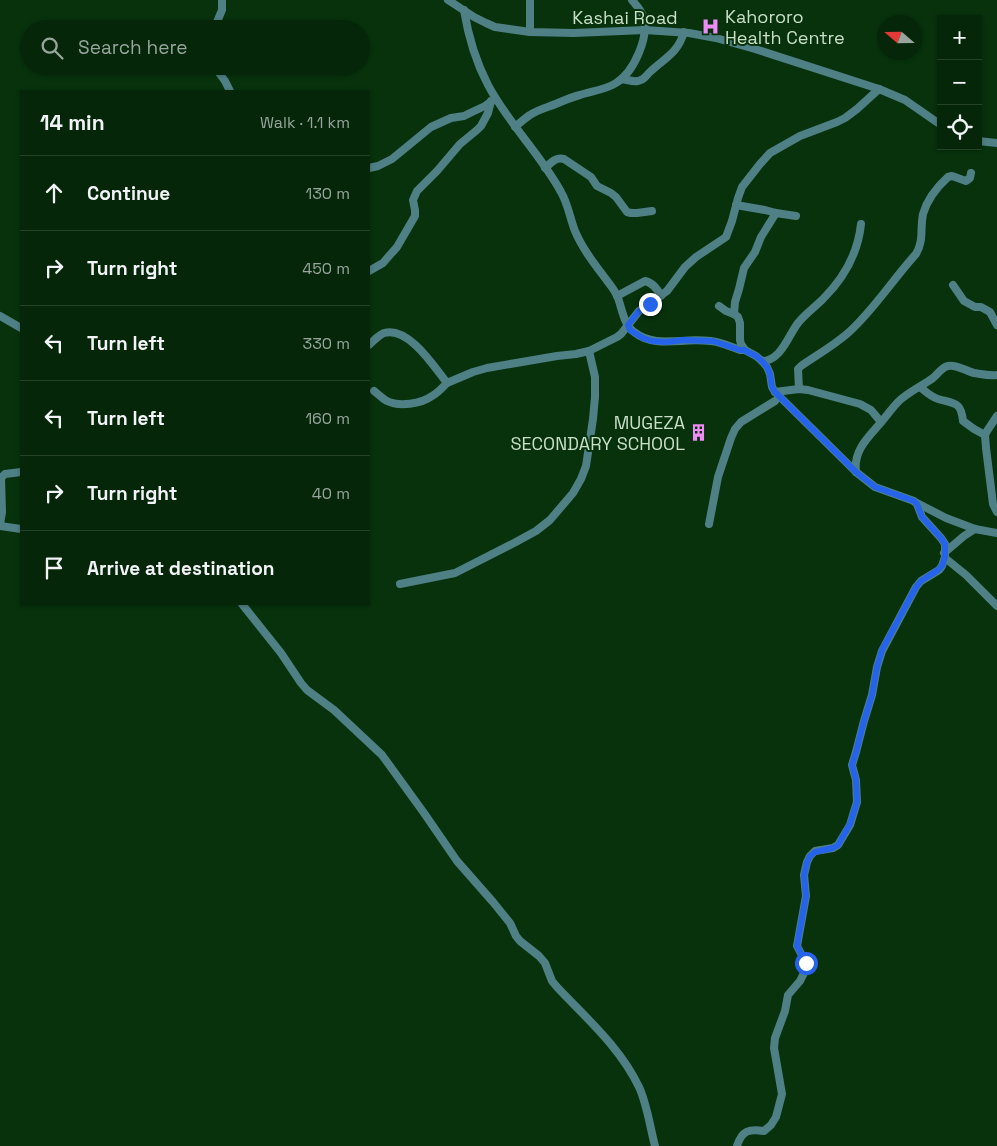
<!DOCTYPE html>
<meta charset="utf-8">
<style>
:root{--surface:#052609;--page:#0e2e12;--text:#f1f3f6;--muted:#97a59c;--line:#26432a}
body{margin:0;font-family:"Space Grotesk",sans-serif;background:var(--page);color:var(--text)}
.controls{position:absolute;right:15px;top:15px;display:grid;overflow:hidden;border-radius:0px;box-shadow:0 1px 4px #0004}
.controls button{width:45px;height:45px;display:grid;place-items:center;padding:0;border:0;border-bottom:1px solid var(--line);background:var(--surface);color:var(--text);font:25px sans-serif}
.compass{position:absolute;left:877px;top:15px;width:45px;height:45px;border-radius:50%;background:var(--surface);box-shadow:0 1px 4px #0004;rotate:290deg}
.stop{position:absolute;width:15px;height:15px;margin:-11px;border:4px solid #2563eb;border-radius:50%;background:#fff}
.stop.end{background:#2563eb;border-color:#fff;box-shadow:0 1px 5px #0008}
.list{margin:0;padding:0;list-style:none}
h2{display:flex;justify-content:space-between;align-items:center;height:65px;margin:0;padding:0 20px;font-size:21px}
h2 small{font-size:16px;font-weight:400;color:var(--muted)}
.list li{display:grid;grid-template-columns:32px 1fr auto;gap:15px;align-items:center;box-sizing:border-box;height:75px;padding:0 20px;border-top:1px solid var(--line)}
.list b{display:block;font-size:19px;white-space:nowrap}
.list em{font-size:16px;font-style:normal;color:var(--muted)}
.icon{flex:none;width:28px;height:28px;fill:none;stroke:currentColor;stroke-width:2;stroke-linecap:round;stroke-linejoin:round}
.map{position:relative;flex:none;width:997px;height:1146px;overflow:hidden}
.search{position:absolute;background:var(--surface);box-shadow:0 1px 4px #0004;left:20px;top:20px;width:350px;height:55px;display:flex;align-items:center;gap:12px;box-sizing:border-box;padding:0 18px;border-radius:28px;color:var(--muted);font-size:19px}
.panel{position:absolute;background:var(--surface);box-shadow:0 1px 4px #0004;left:20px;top:90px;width:350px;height:515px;border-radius:0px}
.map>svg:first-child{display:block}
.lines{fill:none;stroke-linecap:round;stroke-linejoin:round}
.minor{stroke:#4f8085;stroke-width:8}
.route{stroke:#2563eb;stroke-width:6}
.labels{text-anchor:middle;stroke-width:4;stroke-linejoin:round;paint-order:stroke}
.poi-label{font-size:18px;fill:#c9dfc8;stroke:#07320c;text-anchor:start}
.street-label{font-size:18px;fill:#c9dfc8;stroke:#07320c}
</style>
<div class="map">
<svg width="997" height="1146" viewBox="0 0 997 1146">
<rect width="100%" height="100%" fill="#07320c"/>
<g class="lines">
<g class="minor">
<polyline points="448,0 474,17 486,23 495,27 530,32 574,33 645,30 689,33 716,38 755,49 879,89 905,100 941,125"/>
<polyline points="530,0 530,32"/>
<path d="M464 10C468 35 476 62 488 85 508 123 541 155 561 192 568 204 570 218 575 231 583 250 596 266 608 282 612 287 616 293 618 298 622 309 624 325 634 332 648 343 664 342 681 341 691 340 701 340 711 341 721 342 731 347 740 350H745L756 356 762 361 767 367 770 374 772 387 775 392 856 472 875 487 914 501 917 504 922 517 941 538 945 544V557L942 566 939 570 921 581 916 587 882 651 877 667 872 695 864 721 856 752 852 765 856 780 857 802 850 825 838 845 833 848 815 851 810 856 807 862 804 875 806 896 797 946 806 963 804 973 800 981 788 995 785 1011 775 1038 774 1048 782 1094 776 1117 771 1125 764 1131C749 1129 742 1130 737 1146"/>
<polyline points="214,29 222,10 222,0"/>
<polyline points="214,66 225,81 230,91"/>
<path d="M622 79C628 80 633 82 638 81 645 80 646 75 651 71 665 58 678 53 684 32"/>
<path d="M515 127C520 123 525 118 530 115 539 109 549 107 558 103 565 100 572 97 580 95 592 91 605 90 616 83 634 72 650 36 643 16 641 10 636 5 632 0"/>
<polyline points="978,141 997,143"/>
<polyline points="369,168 378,166 392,159 431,127 451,118 464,116 470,113 485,106 492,101"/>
<path d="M545 168C551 163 555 157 564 159L591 177 597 186 611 193 616 197 627 212 631 213H637L652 211"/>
<polyline points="736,205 765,210 776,213 796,216"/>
<polyline points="369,271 383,263 389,256 397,247 415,216 415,210 413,200 417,191 437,171 460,144 477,130 481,126 488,113 491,101"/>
<polyline points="953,285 964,301 975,307 981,307 990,312 997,325"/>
<path d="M617 296 645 281C653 283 657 288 661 296"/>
<polyline points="719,306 726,311 734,314 738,317 740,323 740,340 741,344 745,350"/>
<polyline points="734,314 735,302 739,289 744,268 755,252 761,237 776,213"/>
<polyline points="0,316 21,328"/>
<path d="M369 345C373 341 379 335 384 333 409 326 435 368 447 383L473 372 487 368 557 356 576 354 589 351 617 337 621 334 639 311 667 291 685 267 696 257 726 237 732 221 738 198 742 187 760 164 770 153 800 136 837 122 845 118 857 109 879 89"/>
<path d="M762 361C781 361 788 336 798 323 805 314 815 307 823 299 844 278 858 253 861 224"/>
<path d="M920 387C926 392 931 397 938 399 954 404 961 401 963 421L974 429 985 435"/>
<path d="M799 389 798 369 801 366C817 355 833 346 848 333 873 311 893 279 916 254 924 241 920 228 923 214 927 200 937 187 948 177L952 176 966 181 970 178 971 173"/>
<path d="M374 391C378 394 382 398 387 401 399 407 421 404 432 396 438 393 442 388 447 383"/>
<polyline points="775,392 799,389 808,390 860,404 871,410 881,422"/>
<polyline points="997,416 987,431 985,435 986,448 993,504 997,512"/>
<path d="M856 472C853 449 870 436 883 420 888 414 893 407 898 402 908 392 922 386 933 378 938 374 942 367 948 366 956 364 966 371 974 373 981 374 989 376 997 375"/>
<polyline points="915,502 946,518 975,529 997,533"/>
<polyline points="0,524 2,512 1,478 5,474 21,472"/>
<polyline points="709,524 718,477 731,438 735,429 741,422 775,401"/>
<polyline points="0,526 21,529"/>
<polyline points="944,553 964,536 975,529"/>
<polyline points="945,558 966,575 997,606"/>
<polyline points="400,584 455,573 514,543 536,531 550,520 573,493 581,479 586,466 593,419 595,397 595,377 589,351"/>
<path d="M242 604 281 653 301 683 307 690 334 710 382 755 424 813 457 861 493 902 510 923 516 936 520 941 539 956 545 963 552 981 557 987C586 1018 620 1047 639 1087 647 1104 650 1127 655 1146"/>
</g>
</g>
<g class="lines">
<polyline class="route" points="650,304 639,311 628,325 630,330 635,333 643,338 652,341 667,342 683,340 713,341 740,350 744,350 756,356 762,361 767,367 770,374 772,387 775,392 856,472 875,487 914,501 917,504 922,517 941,538 945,544 945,557 942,566 938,570 921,581 916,587 882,650 877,667 872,695 864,721 856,752 852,765 856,780 857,802 850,824 838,845 833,848 815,852 810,856 807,862 804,876 806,896 797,946 806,963"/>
</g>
<defs>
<symbol id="hospital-bare" viewBox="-9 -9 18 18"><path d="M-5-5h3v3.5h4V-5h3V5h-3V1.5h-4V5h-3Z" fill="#ef8bf6" stroke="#07320c" stroke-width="2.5" paint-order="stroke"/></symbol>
<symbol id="building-bare" viewBox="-9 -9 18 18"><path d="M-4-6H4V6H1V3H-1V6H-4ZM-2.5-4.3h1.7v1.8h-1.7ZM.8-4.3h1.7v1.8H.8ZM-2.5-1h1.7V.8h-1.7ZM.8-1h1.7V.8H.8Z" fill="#ef8bf6" stroke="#07320c" stroke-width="2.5" paint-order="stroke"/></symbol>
</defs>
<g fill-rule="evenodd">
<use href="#hospital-bare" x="698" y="14" width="25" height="25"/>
<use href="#building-bare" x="686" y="420" width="25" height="25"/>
</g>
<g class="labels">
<g class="poi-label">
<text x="725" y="23">Kahororo<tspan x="725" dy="21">Health Centre</tspan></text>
<text x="685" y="429" text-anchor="end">MUGEZA<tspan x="685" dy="21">SECONDARY SCHOOL</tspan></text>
</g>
<g class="street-label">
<text x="625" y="24">Kashai Road</text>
</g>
</g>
</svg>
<div class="controls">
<button>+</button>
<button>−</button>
<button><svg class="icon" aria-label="locate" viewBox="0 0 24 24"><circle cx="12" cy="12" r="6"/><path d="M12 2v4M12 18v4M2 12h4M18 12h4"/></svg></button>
</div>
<svg class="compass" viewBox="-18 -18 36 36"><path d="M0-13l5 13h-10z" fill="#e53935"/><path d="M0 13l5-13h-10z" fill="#97a59c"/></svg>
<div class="stop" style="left:806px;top:963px"></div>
<div class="stop end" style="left:650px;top:304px"></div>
<div class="search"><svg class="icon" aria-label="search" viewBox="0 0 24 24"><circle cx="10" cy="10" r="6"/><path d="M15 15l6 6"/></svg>Search here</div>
<section class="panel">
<h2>14 min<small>Walk · 1.1 km</small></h2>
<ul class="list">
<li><svg class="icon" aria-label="ahead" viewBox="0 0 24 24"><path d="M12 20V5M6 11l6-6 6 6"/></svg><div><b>Continue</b></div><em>130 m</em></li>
<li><svg class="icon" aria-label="right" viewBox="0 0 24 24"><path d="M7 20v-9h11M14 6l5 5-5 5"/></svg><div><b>Turn right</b></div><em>450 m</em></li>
<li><svg class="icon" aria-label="left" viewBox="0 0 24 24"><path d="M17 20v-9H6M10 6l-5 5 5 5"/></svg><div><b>Turn left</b></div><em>330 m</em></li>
<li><svg class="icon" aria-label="left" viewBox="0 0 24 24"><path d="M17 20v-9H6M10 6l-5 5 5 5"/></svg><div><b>Turn left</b></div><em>160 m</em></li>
<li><svg class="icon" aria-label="right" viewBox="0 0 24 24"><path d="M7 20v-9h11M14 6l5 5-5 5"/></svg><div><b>Turn right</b></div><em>40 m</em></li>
<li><svg class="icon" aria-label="arrive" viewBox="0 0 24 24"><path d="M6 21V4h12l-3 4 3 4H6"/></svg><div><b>Arrive at destination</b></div></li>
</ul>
</section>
</div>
